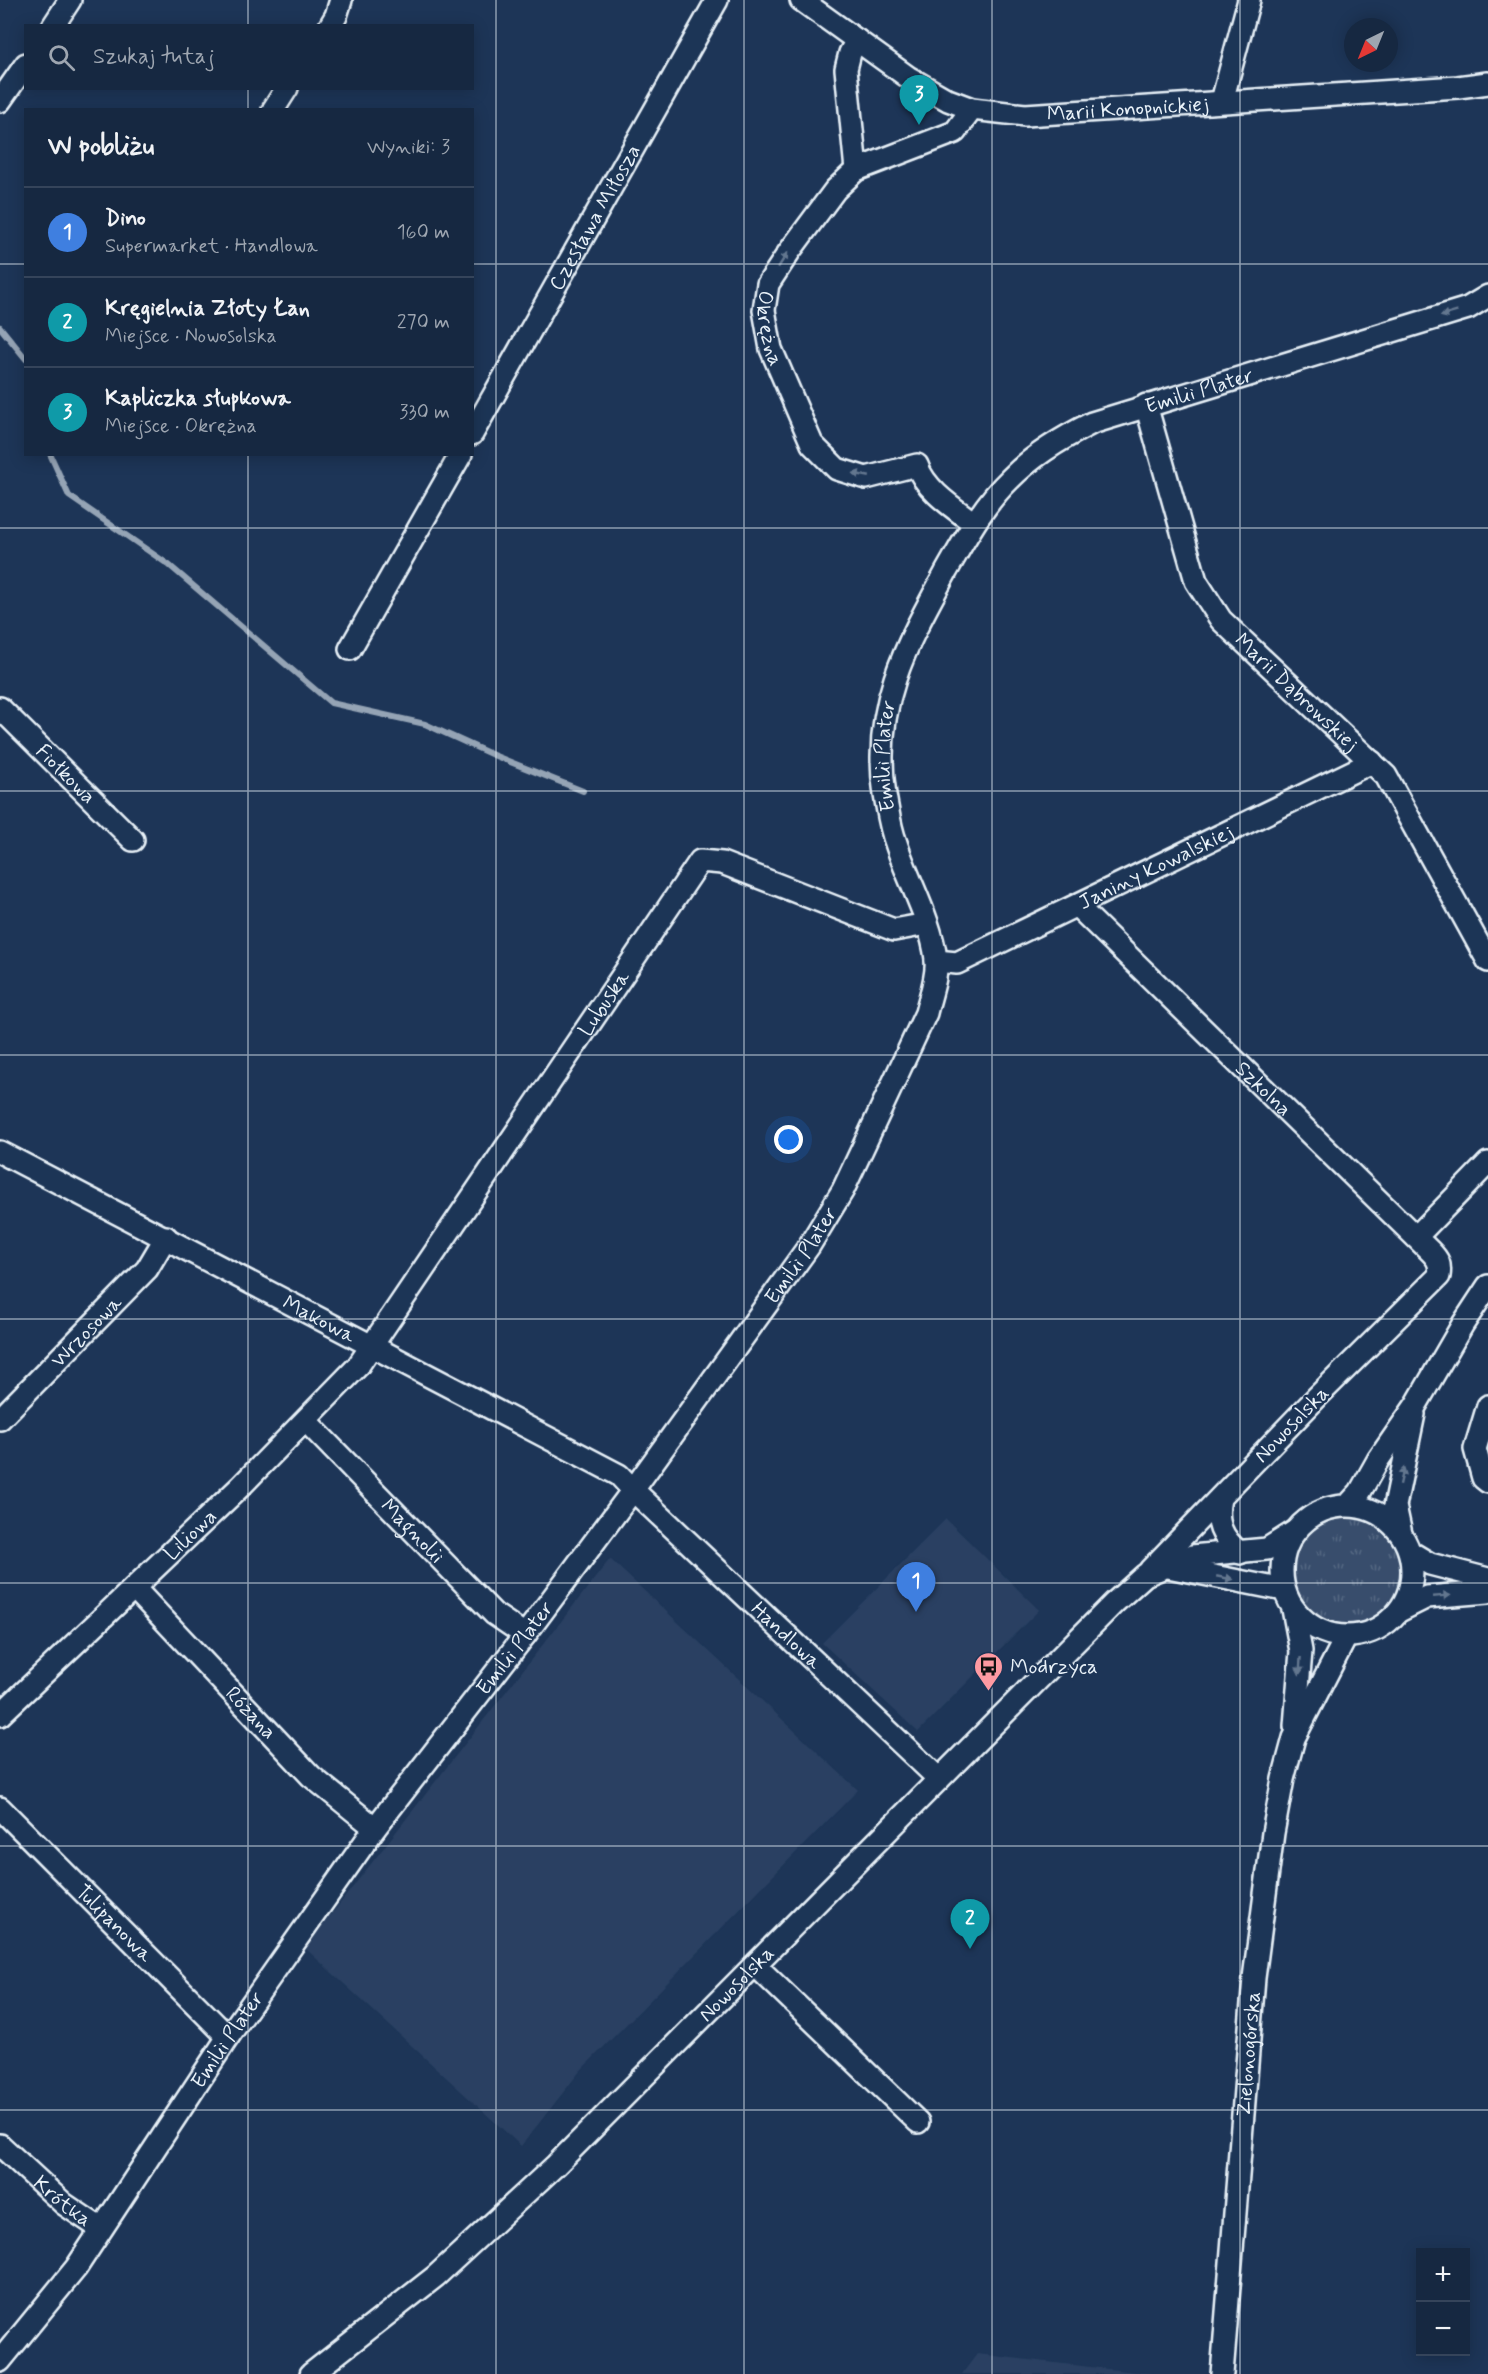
<!DOCTYPE html>
<html lang="pl">
<meta charset="utf-8">
<style>
:root{--surface:#162841;--page:#1f3048;--text:#f1f3f6;--muted:#9ea6b1;--line:#35445a;--accent:#d93025}
body{margin:0;font-family:Mynerve,sans-serif;background:var(--page);color:var(--text)}
.controls{position:absolute;right:18px;bottom:18px;display:grid;overflow:hidden;border-radius:0px;box-shadow:0 3px 15px #0003}
.controls button{width:54px;height:54px;display:grid;place-items:center;padding:0;border:0;border-bottom:2px solid var(--line);background:var(--surface);color:var(--text);font:30px sans-serif}
.compass{position:absolute;left:1344px;top:18px;width:54px;height:54px;border-radius:50%;background:var(--surface);box-shadow:0 3px 15px #0003;rotate:223deg}
.you{position:absolute;left:789px;top:1140px;width:21px;height:21px;margin:-15px;border:4px solid #fff;border-radius:50%;background:#1a73e8;box-shadow:0 0 0 9px #1a73e833}
.badge{display:grid;place-items:center;width:39px;height:39px;border-radius:50%;background:var(--accent);color:#fff;font-size:20px;font-weight:700}
.pin{position:absolute;translate:-50% -50px;filter:drop-shadow(0 2px 3px #0008)}
.pin::after{content:'';position:absolute;top:32px;width:21px;height:18px;background:inherit;clip-path:polygon(0 0,100% 0,50% 100%)}
.list{margin:0;padding:0;list-style:none}
h2{display:flex;justify-content:space-between;align-items:center;height:78px;margin:0;padding:0 24px;font-size:26px}
h2 small{font-size:20px;font-weight:400;color:var(--muted)}
.list li{display:grid;grid-template-columns:39px 1fr auto;gap:18px;align-items:center;box-sizing:border-box;height:90px;padding:0 24px;border-top:2px solid var(--line)}
.list b{display:block;font-size:22px;white-space:nowrap}
.list p{margin:0;font-size:20px;white-space:nowrap;color:var(--muted)}
.list em{font-size:20px;font-style:normal;color:var(--muted)}
.icon{flex:none;width:33px;height:33px;fill:none;stroke:currentColor;stroke-width:2;stroke-linecap:round;stroke-linejoin:round}
.map{position:relative;flex:none;width:1488px;height:2374px;overflow:hidden}
.search{position:absolute;background:var(--surface);box-shadow:0 3px 15px #0003;left:24px;top:24px;width:450px;height:66px;display:flex;align-items:center;gap:15px;box-sizing:border-box;padding:0 21px;border-radius:0px;color:var(--muted);font-size:22px}
.panel{position:absolute;background:var(--surface);box-shadow:0 3px 15px #0003;left:24px;top:108px;width:450px;height:348px;border-radius:0px}
.map>svg:first-child{display:block}
.built{fill:#2a4162}
.grass{fill:url(#grass-tufts);stroke:#909fb2;stroke-width:1.5}
.lines{fill:none;stroke-linecap:round;stroke-linejoin:round}
.stream{stroke:#95a4b5;stroke-width:6}
.minor-casing{stroke:#e8f1f8;stroke-width:26}
.minor{stroke:#1d3557;stroke-width:21}
.oneway{fill:#64778f}
.grid{fill:none;stroke:#e8f1f8;stroke-width:1.5;stroke-opacity:0.55}
.labels{text-anchor:middle;stroke-width:5;stroke-linejoin:round;paint-order:stroke}
.street-label{font-size:21px;fill:#e8f1f8;stroke:#1d3557}
.poi-label{font-size:21px;fill:#e8f1f8;stroke:#1d3557;text-anchor:start}
</style>
<div class="map">
<svg width="1488" height="2374" viewBox="0 0 1488 2374">
<defs>
<pattern id="grass-tufts" width="24" height="20" patternUnits="userSpaceOnUse" patternTransform="scale(1.5)"><rect width="24" height="20" fill="#374d6c"/><path d="M3 7l-1-3M5 7V3M7 7l1-3M15 17l-1-3M17 17v-4M19 17l1-3" fill="none" stroke="#546782"/></pattern>
</defs>
<rect width="100%" height="100%" fill="#1d3557"/>
<filter id="ink" filterUnits="userSpaceOnUse"><feTurbulence type="fractalNoise" baseFrequency=".0167" numOctaves="2"/><feDisplacementMap in="SourceGraphic" scale="12" xChannelSelector="R" yChannelSelector="G"/><feConvolveMatrix kernelMatrix="1 2 1 2 8 2 1 2 1" color-interpolation-filters="sRGB"/></filter>
<g filter="url(#ink)">
<g class="built">
<polygon points="946,1519 1039,1610 918,1732 822,1643"/>
<polygon points="610,1559 858,1790 580,2071 521,2146 305,1948"/>
<polygon points="977,2354 1152,2374 962,2374"/>
</g>
<circle class="grass" cx="1347" cy="1571" r="55"/>
<g class="lines">
<g class="stream">
<polyline points="0,327 26,359"/>
<polyline points="50,454 69,496 169,565 331,703 425,724 493,755 583,791"/>
</g>
<defs>
<g id="minor">
<path id="s1" d="M801 0 908 77 948 100 972 109 1025 115 1458 87 1488 83"/>
<polyline points="53,26 70,0"/>
<polyline points="330,26 336,16 341,0"/>
<polyline points="0,101 26,64"/>
<polyline points="1222,101 1249,0"/>
<path id="s2" d="M972 109 955 132 856 170 835 190 789 252 768 284 764 310 771 349 812 444 837 469 866 478 917 465C925 490 954 508 974 523"/>
<polyline points="273,110 287,88"/>
<polyline points="856,170 846,69 850,53 857,40"/>
<path id="s3" d="M1146 405 1196 581 1221 620 1386 776 1488 961"/>
<path id="s4" d="M472 434 717 0"/>
<polyline points="350,649 461,454"/>
<path id="s5" d="M0 708 133 840"/>
<path id="s6" d="M1077 906 1430 1251C1438 1259 1441 1264 1439 1276L1318 1396 1150 1570"/>
<path id="s7" d="M936 961 957 963 1372 762"/>
<path id="s8" d="M0 1152 619 1475 633 1490 939 1779"/>
<polyline points="1416,1237 1488,1163"/>
<polyline points="1488,1406 1475,1449 1483,1478 1488,1482"/>
<path id="s9" d="M0 1419 147 1269 166 1237"/>
<path id="s10" d="M306 1421 494 1614 525 1635"/>
<path d="M1220 1498C1215 1523 1221 1537 1240 1553"/>
<polyline points="1348,1505 1360,1492 1378,1460 1416,1405 1463,1324 1488,1286"/>
<circle cx="1347" cy="1571" r="65"/>
<polyline points="1401,1534 1395,1506 1414,1414"/>
<polyline points="1410,1552 1430,1564 1488,1579"/>
<polyline points="1168,1567 1284,1590"/>
<path id="s11" d="M134 1588 311 1776 375 1828"/>
<polyline points="1293,1609 1301,1651 1295,1726"/>
<polyline points="1399,1611 1427,1597 1488,1592"/>
<path id="s12" d="M0 1715 240 1487 358 1366 700 861 722 863 894 930 927 924"/>
<path id="s13" d="M0 1808 228 2037"/>
<polyline points="755,1965 918,2122"/>
<path id="s14" d="M0 2145 64 2204 101 2229"/>
<path id="s15" d="M0 2361 76 2268 228 2037 375 1828 525 1635 633 1490 809 1246 843 1190 926 1013C930 996 938 976 936 959 931 919 908 881 896 843 890 828 888 811 885 795 871 708 906 645 946 572 965 539 982 506 1010 479 1033 455 1062 438 1092 423L1468 308 1488 296"/>
<path id="s16" d="M311 2374 436 2276 556 2165 1114 1603 1145 1575 1192 1556 1267 1549 1294 1532"/>
<path id="s17" d="M1222 2374 1254 1978 1273 1833 1283 1779 1294 1738 1346 1637"/>
</g>
</defs>
<use href="#minor" class="minor-casing"/>
<use href="#minor" class="minor"/>
</g>
<defs><path id="oneway-solid" d="M-6-.8H1V-3.2L6.5 0L1 3.2V.8H-6Z" transform="scale(1.5)"/></defs>
<g class="oneway">
<use href="#oneway-solid" transform="translate(783 260) rotate(-57)"/>
<use href="#oneway-solid" transform="translate(1449 314) rotate(163)"/>
<use href="#oneway-solid" transform="translate(861 475) rotate(-169)"/>
<use href="#oneway-solid" transform="translate(1402 1476) rotate(-77)"/>
<use href="#oneway-solid" transform="translate(1225 1578) rotate(11)"/>
<use href="#oneway-solid" transform="translate(1442 1596) rotate(-5)"/>
<use href="#oneway-solid" transform="translate(1300 1666) rotate(94)"/>
</g>
</g>
<path class="grid" d="M248 0V26M496 0V2374M744 0V2374M992 0V2374M1240 0V2374M248 88V110M0 264H26M472 264H1488M248 454V2374M0 528H1488M0 791H1488M0 1055H1488M0 1319H1488M0 1583H1488M0 1846H1488M0 2110H1488"/>
<defs>
<symbol id="bus-pin" viewBox="-11 -11 22 30"><path d="M0 17L-7.5 6A9.5 9.5 0 1 1 7.5 6Z" fill="#ff9aa2" stroke="#1d3557"/><path d="M-5-6H5V4H4V6H2V4H-2V6H-4V4H-5ZM-3.5-4V0h7V-4ZM-3.5 1.2v1.5H-2V1.2ZM2 1.2v1.5H3.5V1.2Z" fill="#111"/></symbol>
</defs>
<g fill-rule="evenodd">
<use href="#bus-pin" x="972" y="1650" width="33" height="45"/>
</g>
<g class="labels">
<g class="street-label">
<text dy="7" stroke="none"><textPath href="#s1" startOffset="360">Marii Konopnickiej</textPath></text>
<text dy="7" stroke="none"><textPath href="#s4" startOffset="249">Czesława Miłosza</textPath></text>
<text dy="7" stroke="none"><textPath href="#s2" startOffset="324">Okrężna</textPath></text>
<text dy="7" stroke="none"><textPath href="#s15" startOffset="2428">Emilii Plater</textPath></text>
<text dy="7" stroke="none"><textPath href="#s3" startOffset="334">Marii Dąbrowskiej</textPath></text>
<text dy="7" stroke="none"><textPath href="#s15" startOffset="1906">Emilii Plater</textPath></text>
<text dy="7" stroke="none"><textPath href="#s5" startOffset="93">Fiołkowa</textPath></text>
<text dy="7" stroke="none"><textPath href="#s7" startOffset="242">Janiny Kowalskiej</textPath></text>
<text dy="7" stroke="none"><textPath href="#s12" startOffset="938">Lubuska</textPath></text>
<text dy="7" stroke="none"><textPath href="#s6" startOffset="261">Szkolna</textPath></text>
<text dy="7" stroke="none"><textPath href="#s15" startOffset="1366">Emilii Plater</textPath></text>
<text dy="7" stroke="none"><textPath href="#s8" startOffset="360">Makowa</textPath></text>
<text dy="7" stroke="none"><textPath href="#s9" startOffset="123">Wrzosowa</textPath></text>
<text transform="translate(1291 1424) rotate(-46)" y="7">Nowosolska</text>
<text dy="7" stroke="none"><textPath href="#s10" startOffset="153">Magnolii</textPath></text>
<text dy="7" stroke="none"><textPath href="#s12" startOffset="262">Liliowa</textPath></text>
<text dy="7" stroke="none"><textPath href="#s8" startOffset="930">Handlowa</textPath></text>
<text dy="7" stroke="none"><textPath href="#s15" startOffset="880">Emilii Plater</textPath></text>
<text dy="7" stroke="none"><textPath href="#s11" startOffset="171">Różana</textPath></text>
<text dy="7" stroke="none"><textPath href="#s13" startOffset="162">Tulipanowa</textPath></text>
<text dy="7" stroke="none"><textPath href="#s16" startOffset="578">Nowosolska</textPath></text>
<text dy="7" stroke="none"><textPath href="#s15" startOffset="394">Emilii Plater</textPath></text>
<text dy="7" stroke="none"><textPath href="#s17" startOffset="321">Zielonogórska</textPath></text>
<text dy="7" stroke="none"><textPath href="#s14" startOffset="84">Krótka</textPath></text>
</g>
<g class="poi-label">
<text x="1010" y="1673">Modrzyca</text>
</g>
</g>
</svg>
<div class="controls">
<button>+</button>
<button>−</button>
</div>
<svg class="compass" viewBox="-18 -18 36 36"><path d="M0-13l5 13h-10z" fill="#e53935"/><path d="M0 13l5-13h-10z" fill="#9ea6b1"/></svg>
<div class="you"></div>
<div class="pin badge" style="left:916px;top:1612px;background:#3f7fe0">1</div>
<div class="pin badge" style="left:970px;top:1949px;background:#0f9aa8">2</div>
<div class="pin badge" style="left:919px;top:125px;background:#0f9aa8">3</div>
<div class="search"><svg class="icon" aria-label="search" viewBox="0 0 24 24"><circle cx="10" cy="10" r="6"/><path d="M15 15l6 6"/></svg>Szukaj tutaj</div>
<section class="panel">
<h2>W pobliżu<small>Wyniki: 3</small></h2>
<ul class="list">
<li><span class="badge" style="background:#3f7fe0">1</span><div><b>Dino</b><p>Supermarket · Handlowa</p></div><em>160 m</em></li>
<li><span class="badge" style="background:#0f9aa8">2</span><div><b>Kręgielnia Złoty Łan</b><p>Miejsce · Nowosolska</p></div><em>270 m</em></li>
<li><span class="badge" style="background:#0f9aa8">3</span><div><b>Kapliczka słupkowa</b><p>Miejsce · Okrężna</p></div><em>330 m</em></li>
</ul>
</section>
</div>
